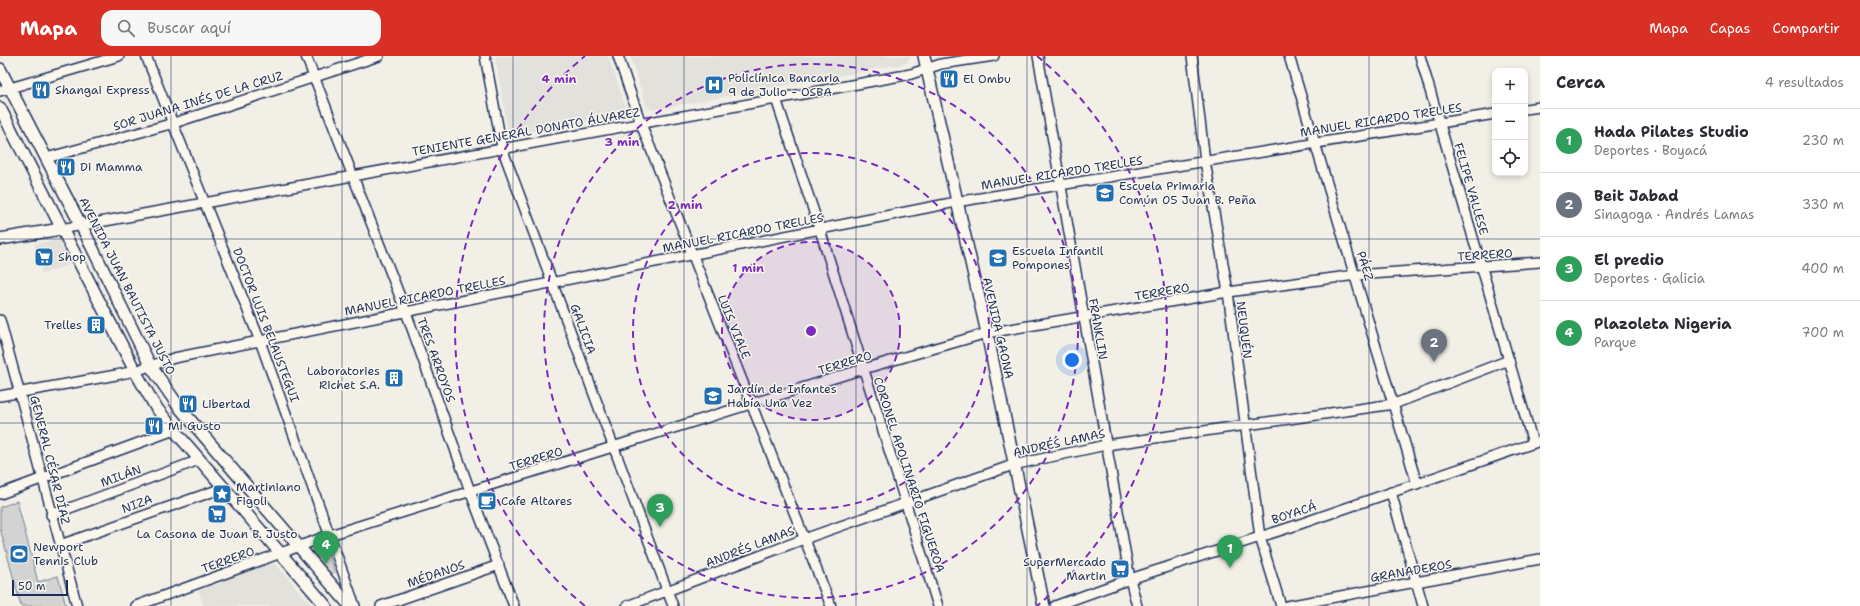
<!DOCTYPE html>
<html lang="es">
<meta charset="utf-8">
<style>
:root{--surface:#fff;--page:#f7f7f7;--text:#2b2b33;--muted:#7c7c81;--line:#e1e1e2;--accent:#d93025}
body{margin:0;font-family:"Shantell Sans",sans-serif;background:var(--page);color:var(--text)}
.controls{position:absolute;right:12px;top:12px;display:grid;overflow:hidden;border-radius:8px;box-shadow:0 2px 6px #0003}
.controls button{width:36px;height:36px;display:grid;place-items:center;padding:0;border:0;border-bottom:1px solid var(--line);background:var(--surface);color:var(--text);font:20px sans-serif}
.scale{position:absolute;left:12px;bottom:10px;width:56px;box-sizing:border-box;padding-left:4px;border:2px solid #1b2f5e;border-top:0;font-size:11px;line-height:14px;white-space:nowrap;color:#1b2f5e;-webkit-text-stroke:3px #fbf7ec;paint-order:stroke}
.you{position:absolute;left:1072px;top:304px;width:14px;height:14px;margin:-10px;border:3px solid #fff;border-radius:50%;background:#1a73e8;box-shadow:0 0 0 6px #1a73e833}
.badge{display:grid;place-items:center;width:26px;height:26px;border-radius:50%;background:var(--accent);color:#fff;font-size:13px;font-weight:700}
.pin{position:absolute;translate:-50% -33px;filter:drop-shadow(0 1px 2px #0008)}
.pin::after{content:'';position:absolute;top:21px;width:14px;height:12px;background:inherit;clip-path:polygon(0 0,100% 0,50% 100%)}
.list{margin:0;padding:0;list-style:none}
h2{display:flex;justify-content:space-between;align-items:center;height:52px;margin:0;padding:0 16px;font-size:17px}
h2 small{font-size:13px;font-weight:400;color:var(--muted)}
.list li{display:grid;grid-template-columns:26px 1fr auto;gap:12px;align-items:center;box-sizing:border-box;height:64px;padding:0 16px;border-top:1px solid var(--line)}
.list b{display:block;font-size:15px;white-space:nowrap}
.list p{margin:0;font-size:13px;white-space:nowrap;color:var(--muted)}
.list em{font-size:13px;font-style:normal;color:var(--muted)}
.icon{flex:none;width:22px;height:22px;fill:none;stroke:currentColor;stroke-width:2;stroke-linecap:round;stroke-linejoin:round}
.map{position:relative;flex:none;width:1540px;height:550px;overflow:hidden}
header{display:flex;align-items:center;gap:24px;box-sizing:border-box;height:56px;padding:0 20px;background:var(--accent);color:#fff}
header strong{font-size:19px}
nav{display:flex;gap:22px;margin-inline-start:auto;font-size:14px}
.search{width:280px;height:36px;background:var(--page);display:flex;align-items:center;gap:10px;box-sizing:border-box;padding:0 14px;border-radius:12px;color:var(--muted);font-size:15px}
main{display:flex}
aside{flex:1;background:var(--surface)}
.map>svg:first-child{display:block}
.built{fill:#e2e1dc}
.green{fill:#d2d3d2;stroke:#768198}
.lines{fill:none;stroke-linecap:round;stroke-linejoin:round}
.minor-casing{stroke:#1b2f5e;stroke-width:12}
.major-casing{stroke:#1b2f5e;stroke-width:14}
.minor{stroke:#fbf7ec;stroke-width:9}
.major{stroke:#fbf7ec;stroke-width:11}
.grid{fill:none;stroke:#1b2f5e;stroke-width:1;stroke-opacity:0.55}
.ring{fill:none;stroke:#7b2cbf;stroke-width:2;stroke-dasharray:7 5}
.labels{text-anchor:middle;stroke-width:3;stroke-linejoin:round;paint-order:stroke}
.poi-label{font-size:12px;fill:#1b2f5e;stroke:#fbf7ec;text-anchor:start}
.street-label{font-size:12px;fill:#1b2f5e;stroke:#fbf7ec}
.centre{fill:#7b2cbf;stroke:#fbf7ec;stroke-width:2}
.ring-label{font-size:12px;text-anchor:middle;font-weight:bold;fill:#7b2cbf;stroke:#fbf7ec;stroke-width:3;stroke-linejoin:round;paint-order:stroke}
</style>
<header>
<strong>Mapa</strong>
<div class="search"><svg class="icon" aria-label="search" viewBox="0 0 24 24"><circle cx="10" cy="10" r="6"/><path d="M15 15l6 6"/></svg>Buscar aquí</div>
<nav><a>Mapa</a><a>Capas</a><a>Compartir</a></nav>
</header>
<main>
<div class="map">
<svg width="1540" height="550" viewBox="0 0 1540 550">
<rect width="100%" height="100%" fill="#f2efe6"/>
<filter id="ink" filterUnits="userSpaceOnUse"><feTurbulence type="fractalNoise" baseFrequency=".025" numOctaves="2"/><feDisplacementMap in="SourceGraphic" scale="8" xChannelSelector="R" yChannelSelector="G"/><feConvolveMatrix kernelMatrix="1 2 1 2 8 2 1 2 1" color-interpolation-filters="sRGB"/></filter>
<g filter="url(#ink)">
<g class="built">
<polygon points="495,0 608,0 626,52 625,59 509,80"/>
<polygon points="630,0 909,0 910,2 907,7 653,54 647,51"/>
<polygon points="56,184 59,185 71,208 42,218 34,188"/>
<polygon points="269,507 276,508 312,550 204,550 198,534 221,527 220,523"/>
</g>
<g class="green">
<polygon points="17,445 38,526 58,520 66,550 21,550 0,472 0,451"/>
<polygon points="322,490 326,493 335,516 329,520 313,501 313,493"/>
</g>
<g class="lines">
<defs>
<g id="minor">
<polyline points="146,0 260,285 355,550"/>
<polyline points="306,0 406,256 470,435 514,550"/>
<polyline points="485,0 502,92 673,550"/>
<polyline points="618,0 641,68 831,550"/>
<polyline points="1038,0 1130,523 1137,550"/>
<polyline points="1192,0 1205,105 1228,236 1260,481 1281,550"/>
<polyline points="1289,0 1417,428"/>
<polyline points="1420,0 1533,387"/>
<polyline points="0,35 119,0"/>
<polyline points="776,43 820,174 938,550"/>
<polyline points="1525,53 1540,51"/>
<polyline points="46,102 174,67 379,0"/>
<polyline points="61,173 776,43 911,18 941,8 994,0"/>
<polyline points="0,264 77,550"/>
<polyline points="0,340 116,319 135,315 174,302 956,146 1495,58"/>
<polyline points="1391,436 1423,550"/>
<polyline points="0,438 174,374"/>
<polyline points="51,459 199,404"/>
<polyline points="60,489 223,432"/>
<polyline points="136,550 330,479 863,313 987,277 1228,236 1356,219 1540,206"/>
<polyline points="381,550 499,509"/>
<polyline points="627,550 804,483 1013,409 1106,389 1394,348 1509,304"/>
<polyline points="1055,550 1130,523 1294,470 1540,385"/>
<polyline points="1287,550 1540,503"/>
</g>
<g id="major">
<polyline points="924,0 987,277 1044,550"/>
<polyline points="0,13 86,179 150,309 179,351 350,550"/>
<polyline points="0,52 135,315 155,350 174,374 326,550"/>
<polyline points="0,183 61,173"/>
</g>
</defs>
<use href="#minor" class="minor-casing"/>
<use href="#major" class="major-casing"/>
<use href="#minor" class="minor"/>
<use href="#major" class="major"/>
</g>
</g>
<path class="grid" d="M171 0V550M342 0V550M513 0V550M684 0V550M856 0V550M1027 0V550M1198 0V550M1369 0V550M0 183H1540M0 367H1540"/>
<circle cx="811" cy="275" r="89" fill="#7b2cbf" fill-opacity=".12"/>
<g class="ring">
<circle cx="811" cy="275" r="89"/>
<circle cx="811" cy="275" r="178"/>
<circle cx="811" cy="275" r="267"/>
<path d="M585 550A356 356 0 0 1 585 0M1037 0A356 356 0 0 1 1037 550"/>
</g>
<defs>
<symbol id="restaurant-square" viewBox="-11 -11 22 22"><rect x="-9" y="-9" width="18" height="18" rx="4" fill="#1f6fb2" stroke="#fbf7ec"/><path d="M-5-6h1v4h1v-4h1v4h1v-4h1v5L-1.5 .5V6h-2V.5L-5-1ZM5-6V6H3V1.5H1.5Q1.5-4 5-6Z" fill="#fff"/></symbol>
<symbol id="hospital-square" viewBox="-11 -11 22 22"><rect x="-9" y="-9" width="18" height="18" rx="4" fill="#1f6fb2" stroke="#fbf7ec"/><path d="M-5-5h3v3.5h4V-5h3V5h-3V1.5h-4V5h-3Z" fill="#fff"/></symbol>
<symbol id="school-square" viewBox="-11 -11 22 22"><rect x="-9" y="-9" width="18" height="18" rx="4" fill="#1f6fb2" stroke="#fbf7ec"/><path d="M0-5L7-2L0 1L-7-2ZM-4 1L0 2.5L4 1V4Q0 6-4 4Z" fill="#fff"/></symbol>
<symbol id="supermarket-square" viewBox="-11 -11 22 22"><rect x="-9" y="-9" width="18" height="18" rx="4" fill="#1f6fb2" stroke="#fbf7ec"/><path d="M-6-5.5h2.5l.6 2H6L4.5 2H-2.5L-4.4-4H-6ZM-1.5 3.2a1.3 1.3 0 1 0 .1 0ZM3 3.2a1.3 1.3 0 1 0 .1 0Z" fill="#fff"/></symbol>
<symbol id="building-square" viewBox="-11 -11 22 22"><rect x="-9" y="-9" width="18" height="18" rx="4" fill="#1f6fb2" stroke="#fbf7ec"/><path d="M-4-6H4V6H1V3H-1V6H-4ZM-2.5-4.3h1.7v1.8h-1.7ZM.8-4.3h1.7v1.8H.8ZM-2.5-1h1.7V.8h-1.7ZM.8-1h1.7V.8H.8Z" fill="#fff"/></symbol>
<symbol id="sight-square" viewBox="-11 -11 22 22"><rect x="-9" y="-9" width="18" height="18" rx="4" fill="#1f6fb2" stroke="#fbf7ec"/><path d="M0-6L1.8-2.2L6-1.7L2.9 1.2L3.7 5.4L0 3.3L-3.7 5.4L-2.9 1.2L-6-1.7L-1.8-2.2Z" fill="#fff"/></symbol>
<symbol id="cafe-square" viewBox="-11 -11 22 22"><rect x="-9" y="-9" width="18" height="18" rx="4" fill="#1f6fb2" stroke="#fbf7ec"/><path d="M-5.5-4.5H6V0H3Q3 3.5 0 3.5H-2.5Q-5.5 3.5-5.5 0ZM3-3.2v2h1.7v-2ZM-6 4.5H4V6H-6Z" fill="#fff"/></symbol>
<symbol id="stadium-square" viewBox="-11 -11 22 22"><rect x="-9" y="-9" width="18" height="18" rx="4" fill="#1f6fb2" stroke="#fbf7ec"/><path d="M0-5a6.5 5 0 1 0 0 10a6.5 5 0 1 0 0-10ZM-3.5-1.8h7v3.6h-7Z" fill="#fff"/></symbol>
</defs>
<g fill-rule="evenodd">
<use href="#restaurant-square" x="938" y="12" width="22" height="22"/>
<use href="#hospital-square" x="703" y="18" width="22" height="22"/>
<use href="#restaurant-square" x="30" y="23" width="22" height="22"/>
<use href="#restaurant-square" x="55" y="100" width="22" height="22"/>
<use href="#school-square" x="1094" y="126" width="22" height="22"/>
<use href="#supermarket-square" x="33" y="190" width="22" height="22"/>
<use href="#school-square" x="987" y="191" width="22" height="22"/>
<use href="#building-square" x="85" y="258" width="22" height="22"/>
<use href="#building-square" x="383" y="311" width="22" height="22"/>
<use href="#school-square" x="702" y="329" width="22" height="22"/>
<use href="#restaurant-square" x="177" y="337" width="22" height="22"/>
<use href="#restaurant-square" x="143" y="359" width="22" height="22"/>
<use href="#sight-square" x="211" y="427" width="22" height="22"/>
<use href="#cafe-square" x="476" y="434" width="22" height="22"/>
<use href="#supermarket-square" x="206" y="447" width="22" height="22"/>
<use href="#stadium-square" x="8" y="487" width="22" height="22"/>
<use href="#supermarket-square" x="1109" y="502" width="22" height="22"/>
</g>
<g class="labels">
<g class="poi-label">
<text x="728" y="26">Policlínica Bancaria<tspan x="728" dy="14">9 de Julio - OSBA</tspan></text>
<text x="963" y="27">El Ombu</text>
<text x="55" y="38">Shangai Express</text>
<text x="80" y="115">Di Mamma</text>
<text x="1119" y="134">Escuela Primaria<tspan x="1119" dy="14">Común 05 Juan B. Peña</tspan></text>
<text x="1012" y="199">Escuela Infantil<tspan x="1012" dy="14">Pompones</tspan></text>
<text x="58" y="205">Shop</text>
<text x="82" y="273" text-anchor="end">Trelles</text>
<text x="380" y="319" text-anchor="end">Laboratories<tspan x="380" dy="14">Richet S.A.</tspan></text>
<text x="727" y="337">Jardín de Infantes<tspan x="727" dy="14">Había Una Vez</tspan></text>
<text x="202" y="352">Libertad</text>
<text x="168" y="374">Mi Gusto</text>
<text x="236" y="435">Martiniano<tspan x="236" dy="14">Figoli</tspan></text>
<text x="501" y="449">Cafe Altares</text>
<text x="217" y="482" text-anchor="middle">La Casona de Juan B. Justo</text>
<text x="33" y="495">Newport<tspan x="33" dy="14">Tennis Club</tspan></text>
<text x="1106" y="510" text-anchor="end">SuperMercado<tspan x="1106" dy="14">Martin</tspan></text>
</g>
<g class="street-label">
<text transform="translate(198 45) rotate(-17)" y="4">SOR JUANA INÉS DE LA CRUZ</text>
<text transform="translate(1381 64) rotate(-9)" y="4">MANUEL RICARDO TRELLES</text>
<text transform="translate(526 76) rotate(-10)" y="4">TENIENTE GENERAL DONATO ÁLVAREZ</text>
<text transform="translate(1062 117) rotate(-9)" y="4">MANUEL RICARDO TRELLES</text>
<text transform="translate(1471 133) rotate(74)" y="4">FELIPE VALLESE</text>
<text transform="translate(743 177) rotate(-11)" y="4">MANUEL RICARDO TRELLES</text>
<text transform="translate(1485 199) rotate(-4)" y="4">TERRERO</text>
<text transform="translate(1365 210) rotate(73)" y="4">PÁEZ</text>
<text transform="translate(127 230) rotate(63)" y="4">AVENIDA JUAN BAUTISTA JUSTO</text>
<text transform="translate(1162 236) rotate(-10)" y="4">TERRERO</text>
<text transform="translate(425 240) rotate(-11)" y="4">MANUEL RICARDO TRELLES</text>
<text transform="translate(266 269) rotate(69)" y="4">DOCTOR LUIS BELAUSTEGUI</text>
<text transform="translate(734 271) rotate(68)" y="4">LUIS VIALE</text>
<text transform="translate(998 272) rotate(77)" y="4">AVENIDA GAONA</text>
<text transform="translate(583 273) rotate(70)" y="4">GALICIA</text>
<text transform="translate(1098 273) rotate(80)" y="4">FRANKLIN</text>
<text transform="translate(1244 274) rotate(83)" y="4">NEUQUÉN</text>
<text transform="translate(436 304) rotate(70)" y="4">TRES ARROYOS</text>
<text transform="translate(845 307) rotate(-17)" y="4">TERRERO</text>
<text transform="translate(1059 387) rotate(-12)" y="4">ANDRÉS LAMAS</text>
<text transform="translate(536 403) rotate(-17)" y="4">TERRERO</text>
<text transform="translate(50 404) rotate(76)" y="4">GENERAL CÉSAR DÍAZ</text>
<text transform="translate(909 419) rotate(72)" y="4">CORONEL APOLINARIO FIGUEROA</text>
<text transform="translate(121 420) rotate(-20)" y="4">MILÁN</text>
<text transform="translate(137 448) rotate(-20)" y="4">NIZA</text>
<text transform="translate(1294 457) rotate(-18)" y="4">BOYACÁ</text>
<text transform="translate(750 491) rotate(-21)" y="4">ANDRÉS LAMAS</text>
<text transform="translate(228 504) rotate(-20)" y="4">TERRERO</text>
<text transform="translate(1411 515) rotate(-10)" y="4">GRANADEROS</text>
<text transform="translate(436 518) rotate(-19)" y="4">MÉDANOS</text>
</g>
</g>
<circle cx="811" cy="275" r="6" class="centre"/>
<g class="ring-label">
<text x="559" y="27">4 min</text>
<text x="622" y="90">3 min</text>
<text x="685" y="153">2 min</text>
<text x="748" y="216">1 min</text>
</g>
</svg>
<div class="controls">
<button>+</button>
<button>−</button>
<button><svg class="icon" aria-label="locate" viewBox="0 0 24 24"><circle cx="12" cy="12" r="6"/><path d="M12 2v4M12 18v4M2 12h4M18 12h4"/></svg></button>
</div>
<div class="scale">50 m</div>
<div class="you"></div>
<div class="pin badge" style="left:1230px;top:512px;background:#2e9e5b">1</div>
<div class="pin badge" style="left:1434px;top:306px;background:#6b7280">2</div>
<div class="pin badge" style="left:660px;top:471px;background:#2e9e5b">3</div>
<div class="pin badge" style="left:326px;top:508px;background:#2e9e5b">4</div>
</div>
<aside>
<h2>Cerca<small>4 resultados</small></h2>
<ul class="list">
<li><span class="badge" style="background:#2e9e5b">1</span><div><b>Hada Pilates Studio</b><p>Deportes · Boyacá</p></div><em>230 m</em></li>
<li><span class="badge" style="background:#6b7280">2</span><div><b>Beit Jabad</b><p>Sinagoga · Andrés Lamas</p></div><em>330 m</em></li>
<li><span class="badge" style="background:#2e9e5b">3</span><div><b>El predio</b><p>Deportes · Galicia</p></div><em>400 m</em></li>
<li><span class="badge" style="background:#2e9e5b">4</span><div><b>Plazoleta Nigeria</b><p>Parque</p></div><em>700 m</em></li>
</ul>
</aside>
</main>
